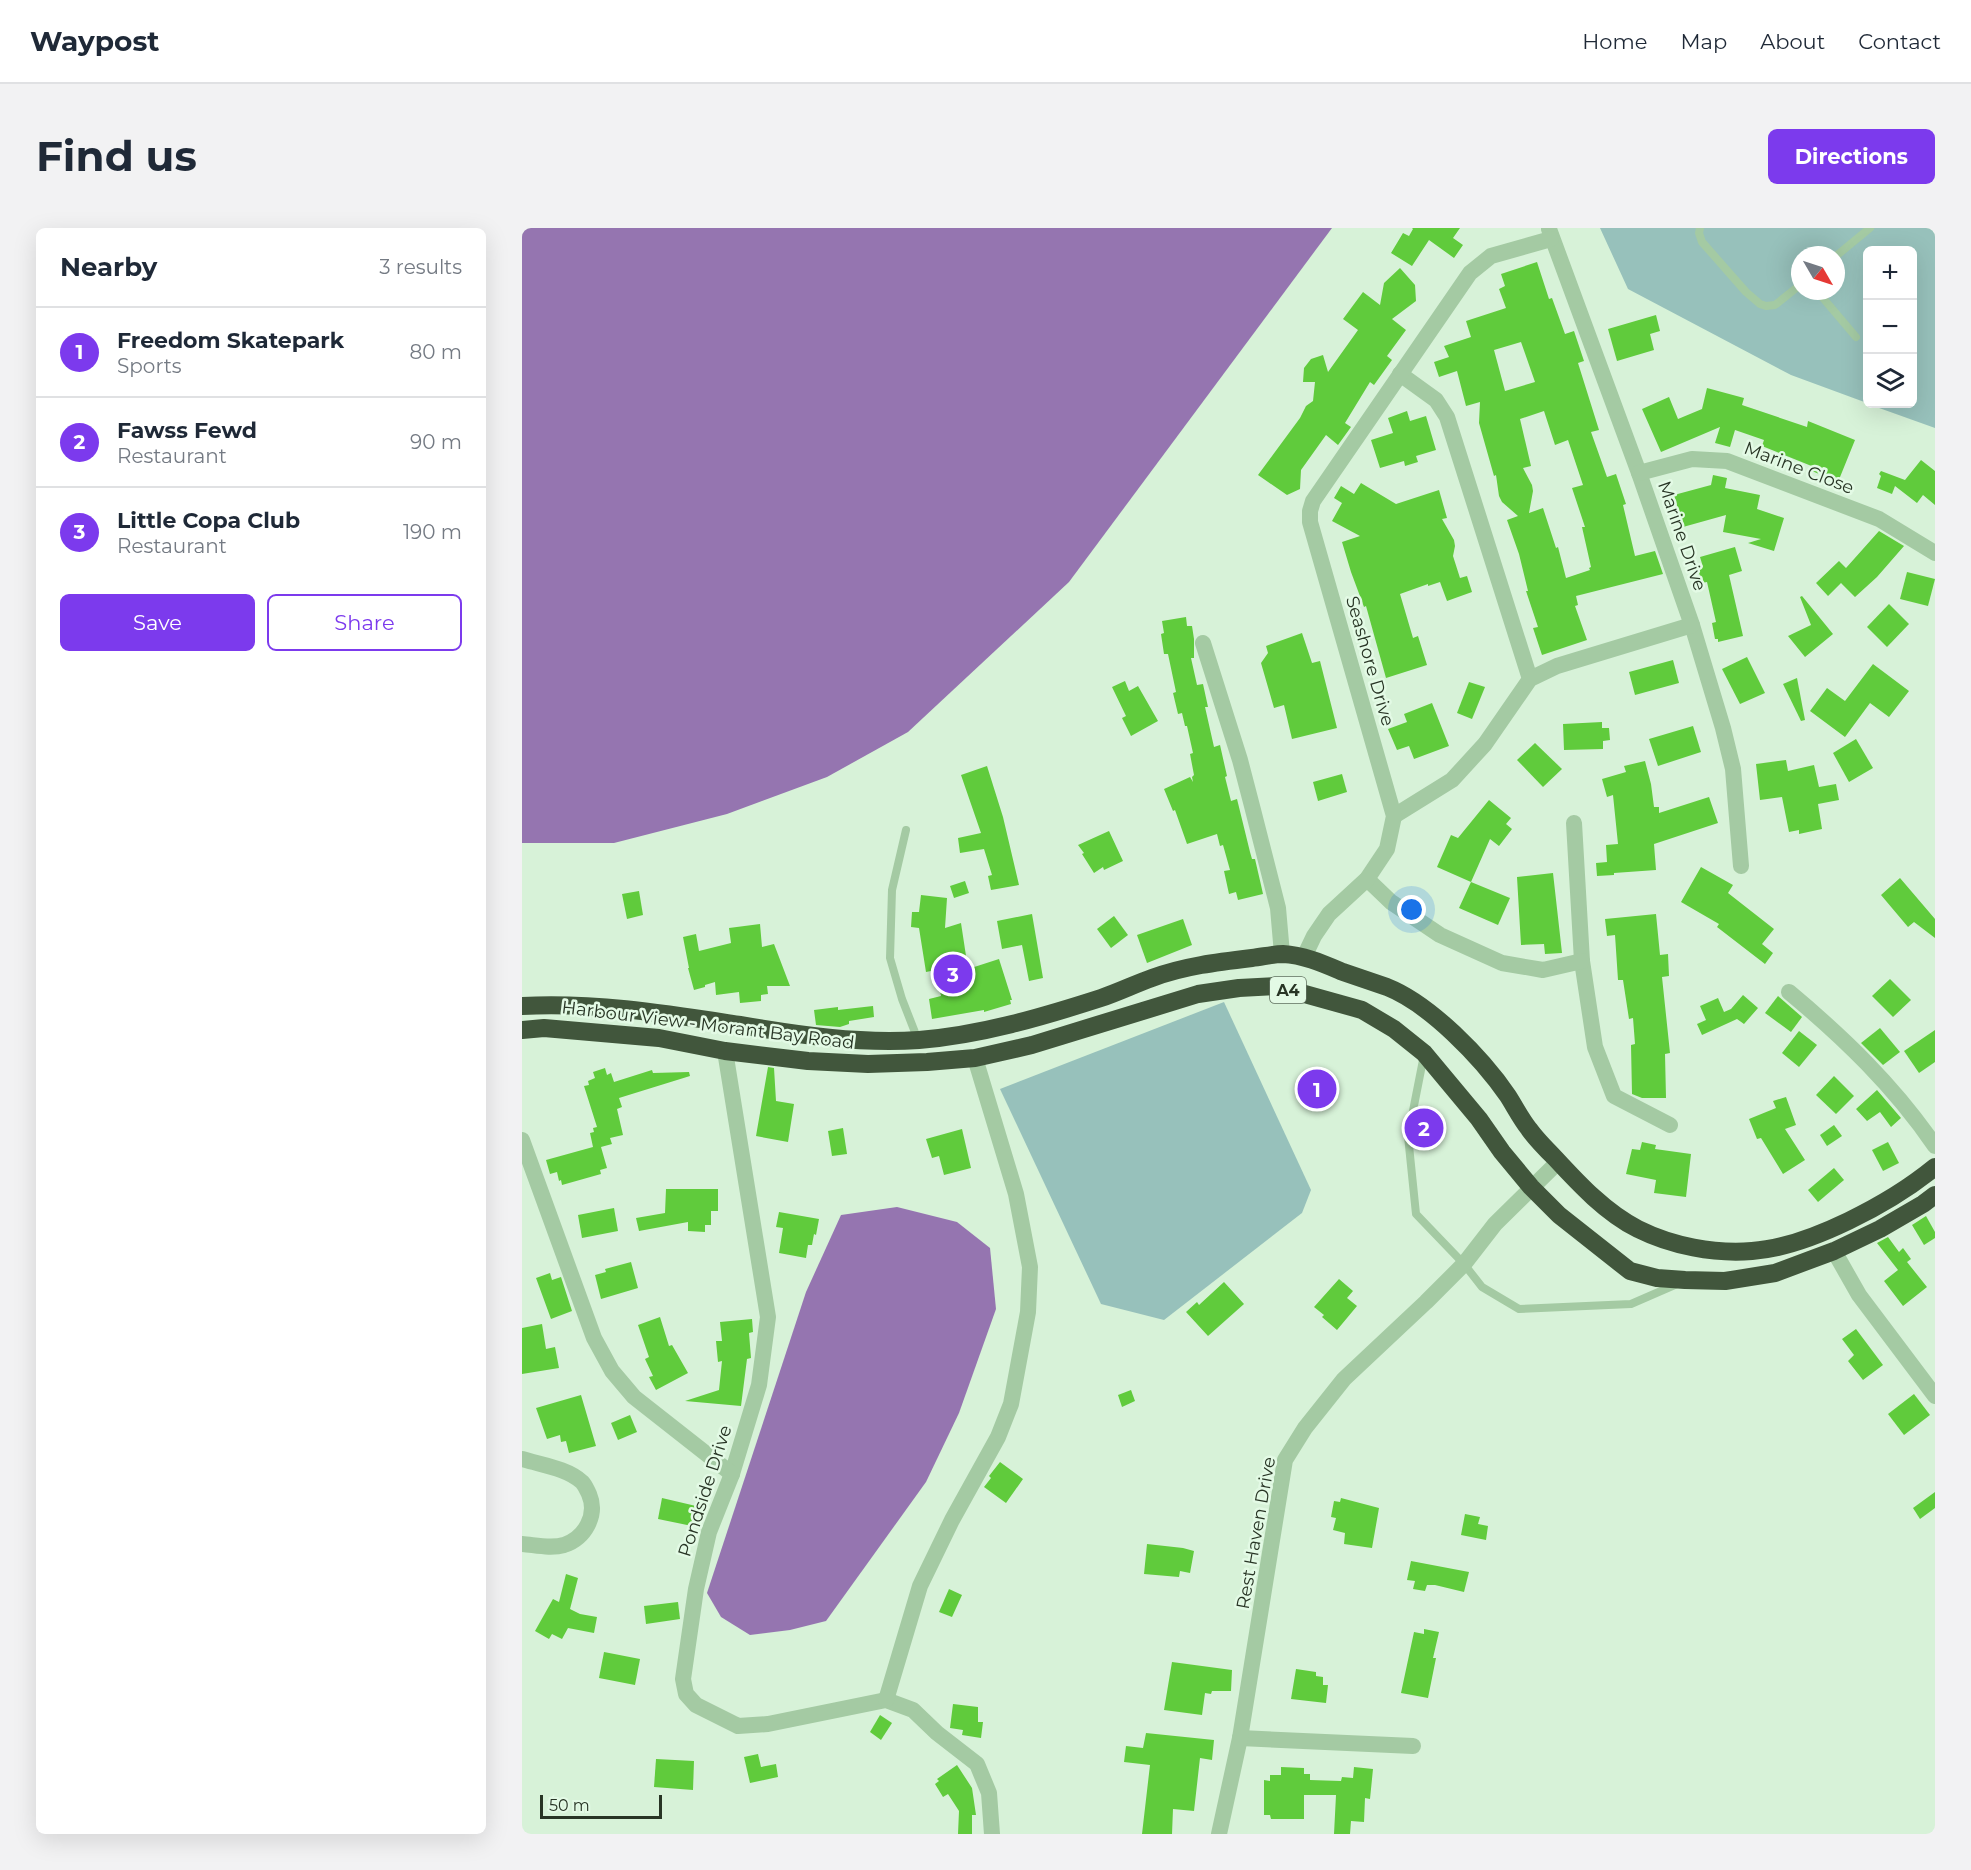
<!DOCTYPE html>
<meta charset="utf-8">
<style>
:root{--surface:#fff;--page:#f2f2f3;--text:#1f2937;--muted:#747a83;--line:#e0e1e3;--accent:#7c3aed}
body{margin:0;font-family:Montserrat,sans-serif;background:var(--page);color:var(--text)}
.controls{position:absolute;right:18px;top:18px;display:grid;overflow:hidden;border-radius:9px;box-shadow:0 6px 24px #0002}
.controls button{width:54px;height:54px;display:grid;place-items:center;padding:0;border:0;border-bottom:2px solid var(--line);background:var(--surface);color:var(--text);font:30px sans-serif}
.compass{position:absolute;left:1269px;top:18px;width:54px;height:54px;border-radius:50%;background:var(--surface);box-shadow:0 6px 24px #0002;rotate:129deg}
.scale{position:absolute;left:18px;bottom:15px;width:122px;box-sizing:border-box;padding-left:6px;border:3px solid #283525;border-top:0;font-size:16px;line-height:21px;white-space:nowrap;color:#283525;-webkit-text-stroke:4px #e3fae5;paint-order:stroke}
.you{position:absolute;left:890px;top:682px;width:21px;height:21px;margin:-15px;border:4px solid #fff;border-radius:50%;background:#1a73e8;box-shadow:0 0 0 9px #1a73e833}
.badge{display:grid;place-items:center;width:39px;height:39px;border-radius:50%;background:var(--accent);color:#fff;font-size:20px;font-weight:700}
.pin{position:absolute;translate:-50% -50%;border:3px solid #fff;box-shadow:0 2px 6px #0006}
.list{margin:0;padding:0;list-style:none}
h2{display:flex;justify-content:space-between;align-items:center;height:78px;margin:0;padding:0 24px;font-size:26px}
h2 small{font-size:20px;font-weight:400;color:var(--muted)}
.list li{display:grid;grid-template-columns:39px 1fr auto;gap:18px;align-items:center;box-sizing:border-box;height:90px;padding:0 24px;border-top:2px solid var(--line)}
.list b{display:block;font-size:22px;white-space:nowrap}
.list p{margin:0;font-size:20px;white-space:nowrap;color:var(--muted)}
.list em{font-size:20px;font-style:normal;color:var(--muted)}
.actions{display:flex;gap:12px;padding:18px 24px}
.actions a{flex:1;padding:14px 0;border:2px solid var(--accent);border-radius:9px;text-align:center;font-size:21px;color:var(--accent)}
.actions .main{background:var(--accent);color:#fff}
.icon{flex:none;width:33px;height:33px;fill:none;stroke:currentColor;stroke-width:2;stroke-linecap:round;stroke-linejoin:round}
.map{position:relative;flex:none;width:1413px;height:1606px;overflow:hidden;border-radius:9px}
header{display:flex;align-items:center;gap:36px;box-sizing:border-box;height:84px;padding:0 30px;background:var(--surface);border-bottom:2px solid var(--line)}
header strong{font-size:28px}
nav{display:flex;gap:33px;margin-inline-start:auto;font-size:21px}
.intro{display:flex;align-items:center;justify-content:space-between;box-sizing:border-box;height:144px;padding:0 36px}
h1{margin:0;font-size:42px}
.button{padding:15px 27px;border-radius:9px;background:var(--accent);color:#fff;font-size:21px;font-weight:700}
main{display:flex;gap:36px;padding:0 36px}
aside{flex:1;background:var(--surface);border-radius:9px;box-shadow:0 6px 24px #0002}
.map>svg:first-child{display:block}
.green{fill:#97c1bb;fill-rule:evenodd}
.water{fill:#9575b0}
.building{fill:#60cb3c;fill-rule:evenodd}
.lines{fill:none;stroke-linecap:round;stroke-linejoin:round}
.lane{stroke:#a4caa3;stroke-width:8}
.street{stroke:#a4caa3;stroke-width:16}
.highway{stroke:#41563c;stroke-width:18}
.labels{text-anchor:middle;stroke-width:5;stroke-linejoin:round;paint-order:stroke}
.shield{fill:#e3fae5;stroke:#60705f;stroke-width:1.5}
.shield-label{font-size:16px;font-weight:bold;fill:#283525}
.street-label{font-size:18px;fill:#283525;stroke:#e3fae5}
</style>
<header>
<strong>Waypost</strong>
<nav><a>Home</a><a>Map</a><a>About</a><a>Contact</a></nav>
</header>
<div class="intro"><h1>Find us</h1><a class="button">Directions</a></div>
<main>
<aside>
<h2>Nearby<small>3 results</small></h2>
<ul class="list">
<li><span class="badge">1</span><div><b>Freedom Skatepark</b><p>Sports</p></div><em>80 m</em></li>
<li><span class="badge">2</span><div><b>Fawss Fewd</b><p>Restaurant</p></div><em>90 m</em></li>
<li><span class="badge">3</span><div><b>Little Copa Club</b><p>Restaurant</p></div><em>190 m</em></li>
</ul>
<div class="actions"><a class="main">Save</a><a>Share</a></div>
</aside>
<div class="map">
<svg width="1413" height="1606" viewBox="0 0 1413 1606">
<rect width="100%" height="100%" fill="#d7f2d8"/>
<g class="green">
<path d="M1078 0H1413V200L1346 176H1390V22H1346L1345 175 1269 147 1106 61ZM1278 27H1314V63H1278Z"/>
<polygon points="702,774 789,962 780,985 642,1092 579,1076 478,861"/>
</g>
<g class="water">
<polygon points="0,0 810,0 547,354 386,504 305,549 205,586 92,615 0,615"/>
<polygon points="375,979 435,994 468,1020 474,1081 437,1185 404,1254 304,1393 268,1402 228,1407 199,1389 185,1365 284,1064 319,987"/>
</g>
<g class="building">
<polygon points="890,0 938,0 931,10 941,17 932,30 907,12 890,38 869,25 881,5 887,8 891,1"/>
<path d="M1015 34 1027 71 1030 70 1043 106 1052 103 1062 133 1056 135 1077 202 1069 204 1085 249 1094 246 1104 276 1101 277 1113 328 1133 323 1141 346 1054 368 1056 377 1053 378 1065 412 1020 427 1011 400 1016 399 1004 363H1006L997 326 985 292 996 288 980 274 977 268 974 247 972 248 957 195 958 174 944 178 935 143 917 149 912 134 927 129 922 118 949 109 944 93 984 80 977 61 983 58 979 46ZM999 114 1013 154 983 163 972 122ZM1022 183 1033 217 1046 212 1061 257 1050 260 1063 299H1060L1069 339 1067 340 1068 342 1044 350 1036 319 1034 320 1021 280 1007 285 1011 263 1010 257 1001 240 1009 238 998 191Z"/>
<polygon points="878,40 893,57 894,73 870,91 884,102 865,128 870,132 852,157 848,154 823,195 829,199 816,217 804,207 779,242 778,261 765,267 736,247 778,190 784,178 791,173 793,154 781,154 782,140 789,131 801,127 806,144 836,102 821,91 841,64 858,77 862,55"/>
<polygon points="1134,87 1138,103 1128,106 1132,122 1095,133 1086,101"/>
<polygon points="1185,160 1222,170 1220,177 1285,199 1286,193 1333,212 1316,254 1290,243 1292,239 1240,218 1242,212 1213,202 1208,219 1193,215 1198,199 1139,224 1120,181 1147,169 1156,191 1180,181"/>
<polygon points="885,183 888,193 904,188 914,222 894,228 896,234 883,238 882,233 858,240 849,212 871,205 866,190"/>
<polygon points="1399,232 1413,243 1413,277 1401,267 1395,275 1373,258 1370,266 1355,260 1359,248 1357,246 1359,243 1383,252"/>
<polygon points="1191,247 1205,250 1203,260 1238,267 1235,281 1262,290 1252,323 1226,315 1239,311 1201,304 1204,287 1161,299 1152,267 1189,257"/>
<polygon points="839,255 874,276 917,262 925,290 920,291 932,312 933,318 931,328 938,350 945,348 950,364 925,373 918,354 906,358 906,356 878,366 891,410 896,408 905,437 864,450 844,378 842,379 829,344 820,314 838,308 810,293 820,275 812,270 819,258 832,266"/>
<polygon points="1357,303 1382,318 1355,349 1333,369 1319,355 1306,368 1294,355 1317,333 1324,340"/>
<polygon points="1213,319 1220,343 1207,347 1221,408 1196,414 1196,411 1193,411 1190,395 1194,394 1185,354 1180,355 1176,341 1181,339 1178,329"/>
<polygon points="1385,344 1413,351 1406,378 1378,371"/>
<polygon points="1280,368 1311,406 1283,429 1266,408 1289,397 1278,369"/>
<polygon points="1367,376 1387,396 1365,419 1345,399"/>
<polygon points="664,389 665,398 670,398 672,411 672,430 669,430 675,457 681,456 686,479 683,479 692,519 698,517 705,548 703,549 709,573 715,571 728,624 730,631 733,631 739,657 741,666 716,672 714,664 707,666 702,643 708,642 701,617 698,618 695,606 665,616 653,582 651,583 642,561 668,549 671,554 670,549 672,547 668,526 671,525 665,498 663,498 660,485 656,486 651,465 654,464 646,426 642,426 639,406 642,405 640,393"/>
<polygon points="780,405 790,435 798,433 815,500 770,511 762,477 752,480 739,435 746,425 744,418"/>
<polygon points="1225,429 1243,465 1218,476 1200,441"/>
<polygon points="1151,432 1157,455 1113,467 1107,444"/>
<polygon points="1351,436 1387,463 1367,489 1348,475 1323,509 1288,483 1305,460 1323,473"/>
<polygon points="1275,450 1283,492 1279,493 1261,456"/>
<polygon points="603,453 607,463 616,458 636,493 609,508 600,490 604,488 590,459"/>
<polygon points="947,454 963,459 950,491 935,485"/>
<polygon points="910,475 927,518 892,531 887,518 875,522 866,501 885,494 882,486"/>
<polygon points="1080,494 1080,500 1087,500 1088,512 1081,513 1081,521 1042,522 1041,496"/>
<polygon points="1171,498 1179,524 1136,538 1127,511"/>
<polygon points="1334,511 1351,540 1327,554 1311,525"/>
<polygon points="1013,515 1040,541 1021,559 995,532"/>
<polygon points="1264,532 1266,543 1292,537 1297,559 1314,556 1317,572 1296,576 1300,601 1277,606 1277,602 1267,604 1260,569 1238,572 1234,536"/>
<polygon points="1123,533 1129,556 1132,579 1137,579 1137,585 1187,569 1196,595 1132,616 1134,642 1092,645 1092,647 1075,648 1074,635 1085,634 1084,617 1096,616 1091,567 1085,569 1080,551 1104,544 1102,538"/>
<polygon points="465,538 481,589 497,657 469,662 466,648 470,647 462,621 438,625 436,610 459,605 439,547"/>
<polygon points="820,546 825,564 796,573 791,554"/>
<polygon points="967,572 989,590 984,596 990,601 977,618 968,611 949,654 915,639 929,607 936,610"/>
<polygon points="587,603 601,633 582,642 581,639 572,645 560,626 562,625 556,617"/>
<polygon points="1179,639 1211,657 1206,665 1252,701 1240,716 1251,725 1243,736 1195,699 1197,696 1159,674"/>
<polygon points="1031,645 1040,725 1023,726 1022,716 999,717 995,649"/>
<polygon points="1378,650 1413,691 1413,710 1392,694 1386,699 1359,667"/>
<polygon points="443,653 447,665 432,670 428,658"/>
<polygon points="949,654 988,670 976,697 937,680"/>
<polygon points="117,663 121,687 105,691 100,666"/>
<polygon points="399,667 425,670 423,700 439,695 446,741 477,731 490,772 488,772 489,776 462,784 462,782 410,791 407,771 419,768 414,742 404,744 397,700 389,699 390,684 397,684"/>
<polygon points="510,686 521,750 507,753 500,717 480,721 475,693"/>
<polygon points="1134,686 1138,727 1146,726 1147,748 1140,749 1148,825 1143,826 1144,870 1120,870 1110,866 1109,817 1113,816 1111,790 1107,791 1101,752 1096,752 1093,707 1085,708 1083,691"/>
<polygon points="592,688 606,707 589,720 575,701"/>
<polygon points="661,691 670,717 625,735 615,707"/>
<polygon points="238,696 240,719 252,716 268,758 245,758 246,766 239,767 239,773 218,775 217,764 194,767 193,754 183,757 183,759 172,762 166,740 167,740 161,709 174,706 177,723 209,715 207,700"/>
<polygon points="1368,751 1389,772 1371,789 1350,768"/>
<polygon points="1221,767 1236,780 1222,796 1215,791 1180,807 1175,796 1184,792 1178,778 1196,770 1202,784 1209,781"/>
<polygon points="1256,768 1280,789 1269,804 1243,785"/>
<polygon points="351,778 352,789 327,793 327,796 318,799 294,797 292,782 316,779 316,782"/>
<polygon points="1358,800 1378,824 1361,837 1339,815"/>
<polygon points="1413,802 1413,834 1397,845 1382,823"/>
<polygon points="1277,803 1295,817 1277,839 1260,825"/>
<polygon points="246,839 252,840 254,873 272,876 266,914 234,908"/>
<polygon points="83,840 85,847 89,845 92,854 130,842 131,845 167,844 168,848 97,870 100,879 95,881 101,907 88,910 90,916 79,919 85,940 78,942 79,946 40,957 39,952 37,953 35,944 28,946 24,932 71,919 68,905 72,904 71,900 75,899 62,858 67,857 66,853 73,850 71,844"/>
<polygon points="1312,848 1332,868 1314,886 1294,867"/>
<polygon points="1355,862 1379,890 1369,899 1358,884 1345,893 1334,881"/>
<polygon points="1264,869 1274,897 1263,901 1283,932 1261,946 1239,910 1235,911 1227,891 1254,880 1251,873"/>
<polygon points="1312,897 1320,908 1305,918 1298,907"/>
<polygon points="321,900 325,926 310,928 306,903"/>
<polygon points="440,901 449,940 422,947 417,928 410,930 404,911"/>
<polygon points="1120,914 1134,917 1133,921 1169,926 1164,969 1132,965 1134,952 1104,946 1110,921 1118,922"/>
<polygon points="1366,914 1377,935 1361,943 1350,922"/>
<polygon points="1312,940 1322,952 1296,974 1286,962"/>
<polygon points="144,961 196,961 196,983 189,983 189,997 183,997 183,1004 166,1003 166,994 117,1003 114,990 143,985"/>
<polygon points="92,980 96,1003 60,1010 56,987"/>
<polygon points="257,984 297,991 294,1007 292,1006 290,1017 286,1017 284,1030 257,1025 261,1000 254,999"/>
<polygon points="1404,988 1413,1004 1413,1010 1402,1017 1390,997"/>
<polygon points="1366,1009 1377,1024 1381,1020 1389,1031 1385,1034 1405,1059 1381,1078 1362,1053 1376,1042 1355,1015"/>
<polygon points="109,1034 116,1060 79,1071 73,1047 84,1044 83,1041"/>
<polygon points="28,1045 30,1052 39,1049 50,1083 29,1091 14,1050"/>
<polygon points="817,1051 831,1063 825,1070 835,1078 815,1102 800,1089 802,1087 792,1079"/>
<polygon points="702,1054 722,1076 686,1108 664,1084 675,1074 677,1077"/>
<polygon points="138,1089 147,1118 150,1117 166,1145 134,1162 127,1149 131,1148 123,1131 127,1129 116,1097"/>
<polygon points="230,1091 231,1104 227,1105 229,1130 225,1131 219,1178 163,1173 197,1162 200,1133 196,1134 194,1113 200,1113 198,1094"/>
<polygon points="20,1096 24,1121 33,1119 37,1140 0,1146 0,1100"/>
<polygon points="1334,1101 1361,1137 1341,1152 1326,1133 1332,1127 1320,1111"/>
<polygon points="609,1162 613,1173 600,1179 596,1167"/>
<polygon points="1392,1166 1408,1187 1382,1207 1366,1186"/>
<polygon points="59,1167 74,1218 47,1225 44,1213 39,1214 38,1207 25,1211 14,1180"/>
<polygon points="108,1187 115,1204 96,1212 89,1195"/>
<polygon points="478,1234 501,1251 484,1275 462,1259 469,1250 467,1248"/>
<polygon points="1413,1264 1413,1280 1398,1291 1391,1280"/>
<polygon points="140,1270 174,1278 170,1298 136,1291"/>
<polygon points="819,1270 857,1280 850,1320 822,1316 823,1305 811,1302 814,1290 809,1289 812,1273 818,1274"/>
<polygon points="943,1286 958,1289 956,1296 966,1298 964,1312 939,1307"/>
<polygon points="625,1316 661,1320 672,1323 668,1345 658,1343 657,1349 622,1346"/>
<polygon points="889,1333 947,1344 942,1364 913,1357 905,1357 903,1363 891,1361 893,1353 885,1352"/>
<polygon points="44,1346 56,1350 48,1381 58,1386 75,1389 72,1405 46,1400 40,1411 30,1406 27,1411 13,1403 31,1371 37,1374"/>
<polygon points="427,1361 440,1367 430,1389 417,1384"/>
<polygon points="156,1374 158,1391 124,1396 122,1378"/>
<polygon points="902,1401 917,1404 911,1430 914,1430 906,1470 879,1465 892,1404 902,1406"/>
<polygon points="82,1424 118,1431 113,1457 77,1450"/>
<polygon points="650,1434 710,1442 709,1463 690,1463 689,1466 683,1465 680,1487 642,1482"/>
<polygon points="774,1441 794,1444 794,1448 801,1449 801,1457 806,1457 804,1475 769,1471"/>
<polygon points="431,1476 456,1479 456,1494 461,1494 459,1510 440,1507 441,1502 428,1500"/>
<polygon points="358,1487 370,1495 359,1512 348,1504"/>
<polygon points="624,1505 692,1512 690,1532 678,1530 672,1583 651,1581 650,1606 620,1606 628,1537 602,1534 604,1518 621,1520"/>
<polygon points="236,1526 239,1539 254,1536 256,1549 228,1555 222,1529"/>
<polygon points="134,1531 172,1533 171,1562 132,1559"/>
<polygon points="435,1537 450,1560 454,1587 450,1587 450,1606 436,1606 437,1583 426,1566 421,1569 413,1556 417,1553 415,1551"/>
<polygon points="759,1539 782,1540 782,1546 788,1546 788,1552 819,1553 820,1549 831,1550 832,1539 851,1541 848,1571 843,1570 842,1594 829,1593 828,1606 812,1606 814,1567 782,1567 782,1591 749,1591 748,1587 742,1587 742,1552 748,1553 748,1547 759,1547"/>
</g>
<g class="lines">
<g class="lane">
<polyline points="1178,0 1177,5 1180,14 1224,64 1238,76 1244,78 1253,77 1278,57"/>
<polyline points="1314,28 1348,0"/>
<polyline points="1295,63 1334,109"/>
<polyline points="384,602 370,662 368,730 380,771 396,812"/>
<polyline points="902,827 886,908 894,986 942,1036 960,1059 997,1081 1109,1076 1155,1056"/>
</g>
<g class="street">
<polyline points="1027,1 1117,245 1170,397 1201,500 1211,541 1219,638"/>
<polyline points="878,146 914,172 925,189 1008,451"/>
<polyline points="1117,245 1170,231 1205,233 1357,291 1413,325"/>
<polyline points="681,415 718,532 730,578 756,680 760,726"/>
<polyline points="872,588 930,552 963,516 1008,451 1035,438 1170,397"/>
<polyline points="1052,595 1060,733 1073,819 1092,868 1148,897"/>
<polyline points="845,651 869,674 918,707 980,735 1021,742 1060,733"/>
<polyline points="782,729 792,708 807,686 845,651 865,621 872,588 788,294 788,283 791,273 948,45 969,28 1029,11"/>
<path d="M1267 764C1322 810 1372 858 1413 918"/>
<polyline points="203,823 246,1089 237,1157 210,1246 187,1304 174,1361 161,1451 164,1466 174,1477 216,1498 246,1496 364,1472 391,1482 415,1505 455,1536 467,1565 470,1606"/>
<polyline points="0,912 72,1110 90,1143 112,1169 210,1246"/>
<polyline points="1312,1023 1337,1067 1413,1168"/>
<path d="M0 1231C19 1237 45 1240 60 1254 63 1257 65 1262 67 1266 76 1287 63 1310 42 1317 29 1321 13 1317 0 1316"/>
<polyline points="364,1472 398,1358 430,1292 476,1209 489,1176 506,1084 508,1039 494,966 453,830"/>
<polyline points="718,1510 891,1518"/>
<polyline points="697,1606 718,1510 763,1232 783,1200 822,1151 904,1074 942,1036 973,996 1036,934"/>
</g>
<g class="highway">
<path d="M0 778C73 774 146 786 218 797 277 807 337 816 397 812 459 807 520 789 579 770 597 764 613 756 630 750 662 738 696 734 730 730 740 729 751 726 761 726 782 727 802 736 821 744 836 749 850 754 865 759 908 776 960 830 986 868 993 879 999 891 1007 901 1014 911 1024 921 1033 930 1057 956 1084 985 1116 1001 1150 1018 1192 1026 1230 1023 1287 1019 1369 975 1413 939"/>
<polyline points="0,802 22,800 137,810 203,823 286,833 346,836 405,834 453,830 510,817 676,766 717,760 754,758 840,782 872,801 902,825 957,891 980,924 1009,959 1037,987 1108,1043 1135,1050 1163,1052 1203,1053 1253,1045 1312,1023 1358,1001 1401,976 1413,967"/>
</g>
</g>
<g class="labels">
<rect class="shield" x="748" y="749" width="36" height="26" rx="4.5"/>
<g class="shield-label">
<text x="766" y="768">A4</text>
</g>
<g class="street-label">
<text transform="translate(1277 240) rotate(21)" y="6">Marine Close</text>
<text transform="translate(1160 308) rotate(71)" y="6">Marine Drive</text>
<text transform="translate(848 433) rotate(74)" y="6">Seashore Drive</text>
<text transform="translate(186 797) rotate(7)" y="6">Harbour View - Morant Bay Road</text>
<text transform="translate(183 1263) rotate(-72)" y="6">Pondside Drive</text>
<text transform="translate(734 1305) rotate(-80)" y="6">Rest Haven Drive</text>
</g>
</g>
</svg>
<div class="controls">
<button>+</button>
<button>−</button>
<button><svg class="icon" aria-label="layers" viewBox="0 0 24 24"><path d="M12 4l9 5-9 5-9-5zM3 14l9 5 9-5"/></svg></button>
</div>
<svg class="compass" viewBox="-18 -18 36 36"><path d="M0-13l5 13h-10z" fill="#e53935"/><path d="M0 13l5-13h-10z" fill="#747a83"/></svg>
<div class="scale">50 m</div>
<div class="you"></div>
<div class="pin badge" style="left:795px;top:861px">1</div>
<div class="pin badge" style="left:902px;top:900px">2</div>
<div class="pin badge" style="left:431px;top:746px">3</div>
</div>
</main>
